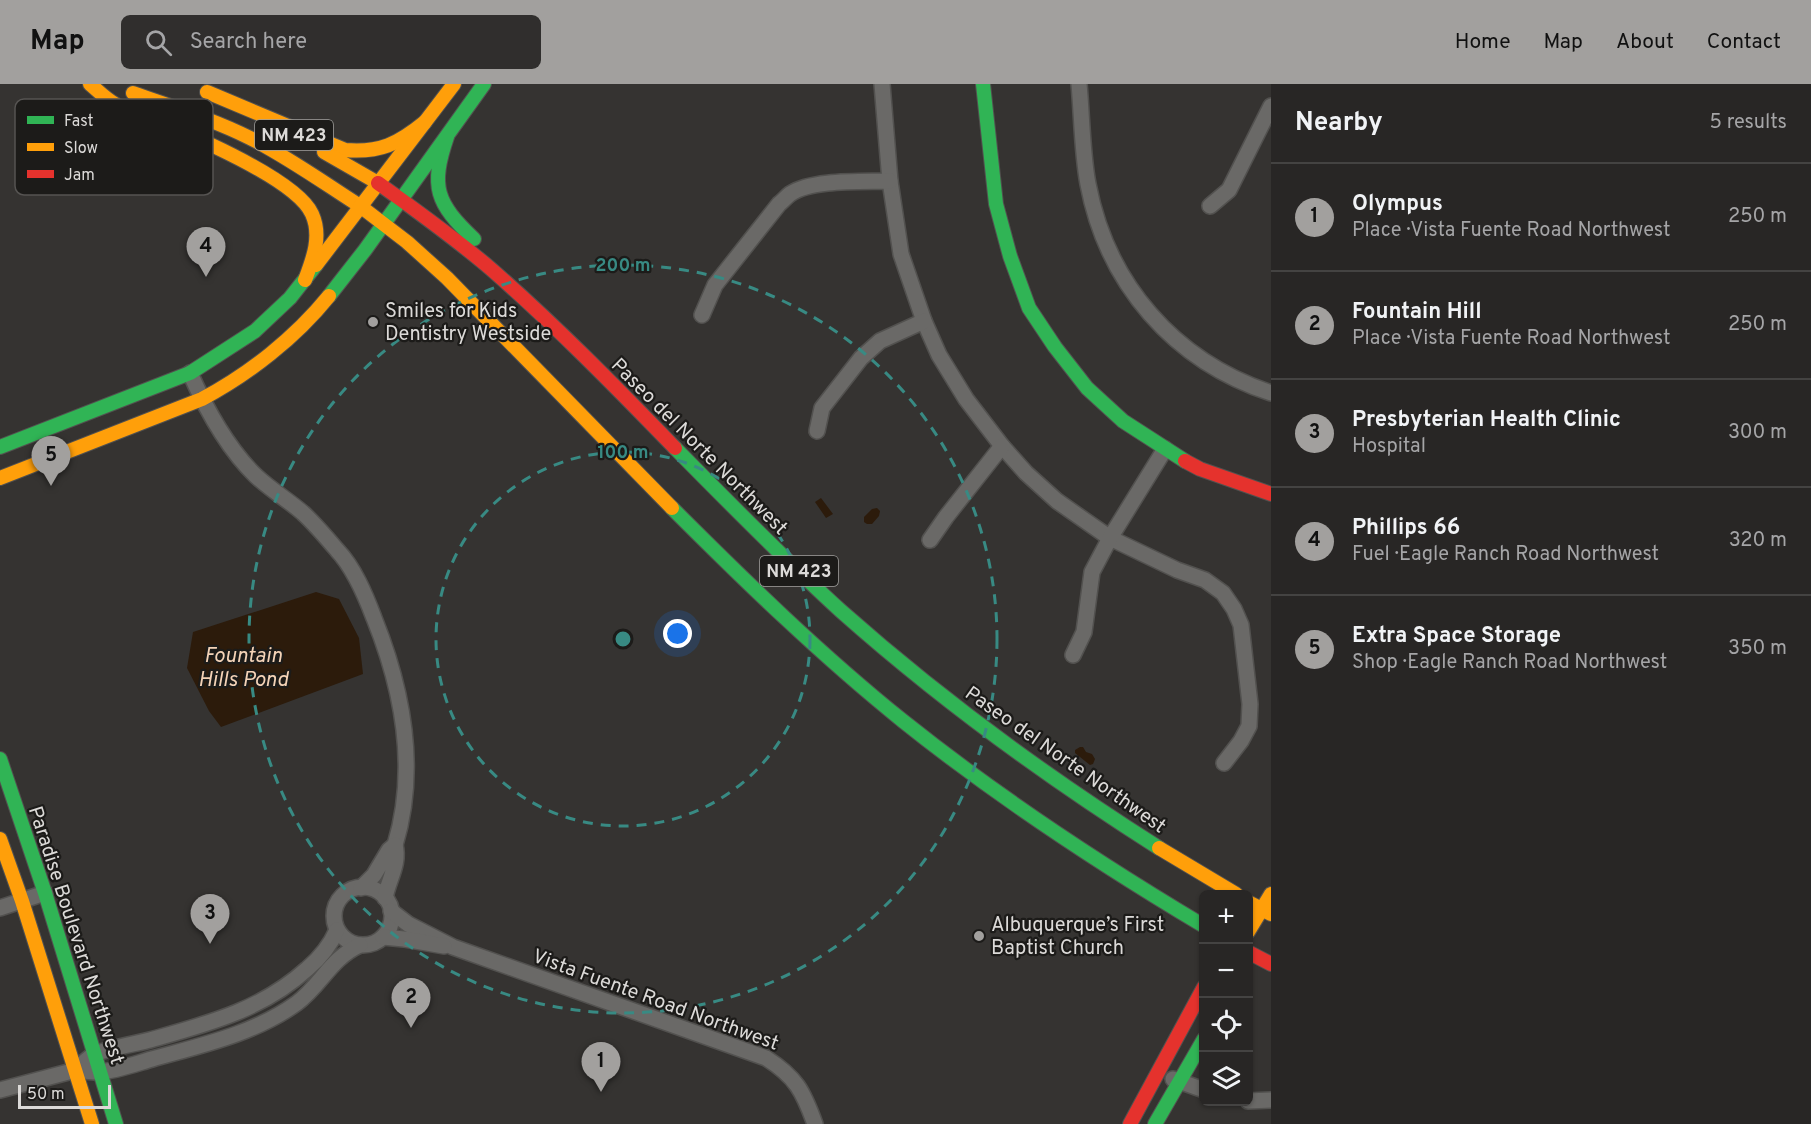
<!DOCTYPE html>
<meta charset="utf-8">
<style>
:root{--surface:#282625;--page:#302e2d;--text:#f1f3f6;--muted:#a5a5a7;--line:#444342;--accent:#a2a09e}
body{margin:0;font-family:Overpass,sans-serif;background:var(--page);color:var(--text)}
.controls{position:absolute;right:18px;bottom:18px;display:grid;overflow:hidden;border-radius:9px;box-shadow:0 2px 4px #0004}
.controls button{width:54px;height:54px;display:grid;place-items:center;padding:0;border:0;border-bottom:2px solid var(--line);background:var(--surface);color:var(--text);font:30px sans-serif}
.scale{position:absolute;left:18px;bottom:15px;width:93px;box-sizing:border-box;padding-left:6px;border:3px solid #dcdad8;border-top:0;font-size:16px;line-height:21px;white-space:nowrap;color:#dcdad8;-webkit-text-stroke:4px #1c1b19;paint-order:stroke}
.you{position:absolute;left:678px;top:550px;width:21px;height:21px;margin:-15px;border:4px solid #fff;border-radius:50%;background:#1a73e8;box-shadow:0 0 0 9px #1a73e833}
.badge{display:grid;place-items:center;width:39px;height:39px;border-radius:50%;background:var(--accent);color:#111;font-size:20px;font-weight:700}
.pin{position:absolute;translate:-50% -50px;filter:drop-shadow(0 2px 3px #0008)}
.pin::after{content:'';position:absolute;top:32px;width:21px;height:18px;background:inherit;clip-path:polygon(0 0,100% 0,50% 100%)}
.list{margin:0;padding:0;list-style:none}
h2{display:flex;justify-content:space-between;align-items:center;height:78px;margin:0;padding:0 24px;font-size:26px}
h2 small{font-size:20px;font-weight:400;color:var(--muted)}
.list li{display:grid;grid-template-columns:39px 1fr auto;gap:18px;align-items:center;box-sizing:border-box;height:108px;padding:0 24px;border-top:2px solid var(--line)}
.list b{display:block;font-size:22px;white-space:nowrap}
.list p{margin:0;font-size:20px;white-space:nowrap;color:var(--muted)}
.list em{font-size:20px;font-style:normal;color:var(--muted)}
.icon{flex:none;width:33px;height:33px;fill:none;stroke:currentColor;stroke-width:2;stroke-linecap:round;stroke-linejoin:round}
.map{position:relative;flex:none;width:1271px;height:1040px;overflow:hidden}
header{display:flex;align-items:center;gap:36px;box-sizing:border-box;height:84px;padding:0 30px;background:var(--accent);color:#111}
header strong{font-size:28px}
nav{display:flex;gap:33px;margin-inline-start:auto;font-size:21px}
.search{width:420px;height:54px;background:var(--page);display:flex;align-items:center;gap:15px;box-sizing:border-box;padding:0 21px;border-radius:9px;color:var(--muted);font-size:22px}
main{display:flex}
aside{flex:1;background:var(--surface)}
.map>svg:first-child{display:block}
.water{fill:#2c1b0b}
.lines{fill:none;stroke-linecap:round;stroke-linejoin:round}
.street-casing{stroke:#52514f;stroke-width:18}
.fast-casing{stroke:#52514f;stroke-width:16}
.slow-casing{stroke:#52514f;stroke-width:16}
.jam-casing{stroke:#52514f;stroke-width:16}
.street{stroke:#6a6967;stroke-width:15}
.fast{stroke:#30b455;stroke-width:14}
.slow{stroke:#ff9f0a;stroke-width:14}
.jam{stroke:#e5322d;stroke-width:14}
.ring{fill:none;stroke:#388a83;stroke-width:3;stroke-dasharray:10 8}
.poi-dot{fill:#a2a09e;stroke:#1c1b19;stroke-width:2}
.labels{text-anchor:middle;stroke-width:4.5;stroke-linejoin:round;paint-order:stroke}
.shield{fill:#1c1b19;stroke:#a2a19f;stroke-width:1.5}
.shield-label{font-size:18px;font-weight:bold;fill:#dcdad8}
.poi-label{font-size:20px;fill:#dcdad8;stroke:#1c1b19;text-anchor:start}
.street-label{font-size:20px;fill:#dcdad8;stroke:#1c1b19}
.water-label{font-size:21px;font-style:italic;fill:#f4d3b7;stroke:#1c1b19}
.key{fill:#1c1b19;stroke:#565452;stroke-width:1.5}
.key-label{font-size:16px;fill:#dcdad8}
.centre{fill:#388a83;stroke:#1c1b19;stroke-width:3}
.ring-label{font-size:18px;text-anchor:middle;font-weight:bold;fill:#388a83;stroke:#1c1b19;stroke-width:4.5;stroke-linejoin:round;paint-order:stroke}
</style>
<header>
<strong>Map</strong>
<div class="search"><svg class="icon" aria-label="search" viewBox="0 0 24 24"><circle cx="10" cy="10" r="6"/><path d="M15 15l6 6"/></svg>Search here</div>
<nav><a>Home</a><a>Map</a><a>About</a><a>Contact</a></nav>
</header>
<main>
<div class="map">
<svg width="1271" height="1040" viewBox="0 0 1271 1040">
<rect width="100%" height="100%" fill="#353331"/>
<g class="water">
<polygon points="821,414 833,430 826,434 815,418"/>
<polygon points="877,424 880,427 879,432 872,440 867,440 864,438 864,433 872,425"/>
<polygon points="316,508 339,515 359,554 363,590 221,643 209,627 187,584 193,548"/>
<polygon points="1080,663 1083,663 1086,668 1092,670 1095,675 1093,680 1090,681 1075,669 1075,666"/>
</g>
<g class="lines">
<defs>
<g id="street">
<polyline points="882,0 890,97 901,170 924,237 939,271 966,315 1002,362 1026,389 1057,417 1110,454 1177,486 1205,496 1223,509 1234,525 1241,541 1250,620 1249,642 1241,657 1224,679"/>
<path d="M1079 0C1082 32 1082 69 1088 100 1107 200 1174 277 1271 309"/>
<polyline points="1210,122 1229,106 1271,22"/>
<path d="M702 231 715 201 779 120C783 117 786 113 790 110 812 95 863 98 890 97"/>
<path d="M190 289C206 325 227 364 256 392 271 406 288 416 303 429 315 440 326 453 337 466 354 484 365 510 374 534 403 606 418 685 395 761"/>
<polyline points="817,347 822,324 861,274 880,257 924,237"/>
<polyline points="930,456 946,433 1002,362"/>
<polyline points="1073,571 1084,548 1092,488 1110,454 1165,365"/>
<circle cx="363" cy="832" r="29"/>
<path d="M361 804 374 791 389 766 395 761C400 780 388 796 385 814"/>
<polyline points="0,824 45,809"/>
<path d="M391 827 408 840 453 863 766 974C796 993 803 1007 815 1040"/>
<path d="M337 846C330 862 320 874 307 885 262 926 207 940 150 956 139 959 100 966 93 971 87 975 81 981 76 986 83 987 91 988 99 988 116 987 135 980 152 975 202 961 254 950 297 919 321 901 331 874 360 861"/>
<polyline points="383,853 404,855 444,862"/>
<polyline points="1173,995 1204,1006"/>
<polyline points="0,1006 76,986"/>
<polyline points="1248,1017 1271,1016"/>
</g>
<g id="fast">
<polyline points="983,0 996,120 1010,172 1029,224 1055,263 1087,304 1123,337 1185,377"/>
<path d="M447 53C430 103 436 119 474 155"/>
<polyline points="329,212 365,166 484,0"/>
<polyline points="0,363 190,289 255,247 290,214 316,181"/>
<path d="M675 364C729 419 784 475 841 527 940 615 1047 693 1159 764"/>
<path d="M672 424C746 498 821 571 903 637 998 713 1100 780 1204 842"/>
<polyline points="0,675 45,809 116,1040"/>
<polyline points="1155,1040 1204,955"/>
</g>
<g id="slow">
<path d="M90 0C98 7 106 15 115 20 128 28 143 32 157 37 193 52 297 96 312 130 322 152 313 175 305 196"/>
<path d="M207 8 345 66C380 69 398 60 425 38"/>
<path d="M133 9C172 23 212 35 250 54 288 73 324 99 360 122"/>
<polyline points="324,68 378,99"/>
<polyline points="360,122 407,158 447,194 672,424"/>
<polyline points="316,181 454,0"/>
<path d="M0 394 202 315C249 290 295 254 329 212"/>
<polyline points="0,755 22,817 92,1040"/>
<polyline points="1159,764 1236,810"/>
<polyline points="1248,818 1271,830"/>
<polyline points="1248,848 1271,810"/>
</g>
<g id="jam">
<path d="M378 99C417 127 455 154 491 185 555 241 615 302 675 364"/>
<polyline points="1185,377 1200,385 1271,410"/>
<polyline points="1248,868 1271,880"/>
<polyline points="1130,1040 1204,903"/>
</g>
</defs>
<use href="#street" class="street-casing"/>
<use href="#fast" class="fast-casing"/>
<use href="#slow" class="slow-casing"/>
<use href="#jam" class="jam-casing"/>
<use href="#street" class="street"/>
<use href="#fast" class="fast"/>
<use href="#slow" class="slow"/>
<use href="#jam" class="jam"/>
</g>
<g class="ring">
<circle cx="623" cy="555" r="187"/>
<circle cx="623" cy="555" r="374"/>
</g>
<g class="poi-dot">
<circle cx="373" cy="238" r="6"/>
<circle cx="979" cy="852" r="6"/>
</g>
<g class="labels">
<g class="shield">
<rect x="255" y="36" width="78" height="30" rx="4.5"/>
<rect x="760" y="472" width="78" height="30" rx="4.5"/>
</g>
<g class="shield-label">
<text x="294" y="57">NM 423</text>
<text x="799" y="493">NM 423</text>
</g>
<g class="poi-label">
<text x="385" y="233">Smiles for Kids<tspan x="385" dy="23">Dentistry Westside</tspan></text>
<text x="991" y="847">Albuquerque’s First<tspan x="991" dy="23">Baptist Church</tspan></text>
</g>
<g class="street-label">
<text transform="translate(700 362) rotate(45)" y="7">Paseo del Norte Northwest</text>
<text transform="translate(1066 675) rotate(35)" y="7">Paseo del Norte Northwest</text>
<text transform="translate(77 851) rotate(72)" y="7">Paradise Boulevard Northwest</text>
<text transform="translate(656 915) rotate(20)" y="7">Vista Fuente Road Northwest</text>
</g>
<g class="water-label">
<text x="243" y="578">Fountain<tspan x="243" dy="24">Hills Pond</tspan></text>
</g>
</g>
<rect x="15" y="15" width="198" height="96" rx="9" class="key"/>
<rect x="27" y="32" width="27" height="8" fill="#30b455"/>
<rect x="27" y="59" width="27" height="8" fill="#ff9f0a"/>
<rect x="27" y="86" width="27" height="8" fill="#e5322d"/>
<g class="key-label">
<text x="64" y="42">Fast</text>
<text x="64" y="69">Slow</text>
<text x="64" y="96">Jam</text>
</g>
<circle cx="623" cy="555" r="9" class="centre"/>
<g class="ring-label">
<text x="623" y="187">200 m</text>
<text x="623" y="374">100 m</text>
</g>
</svg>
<div class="controls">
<button>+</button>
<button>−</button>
<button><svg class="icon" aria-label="locate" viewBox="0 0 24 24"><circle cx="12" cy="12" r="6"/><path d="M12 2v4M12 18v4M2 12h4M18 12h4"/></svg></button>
<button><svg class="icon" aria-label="layers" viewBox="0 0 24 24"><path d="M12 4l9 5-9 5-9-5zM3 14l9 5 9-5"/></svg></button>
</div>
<div class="scale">50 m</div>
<div class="you"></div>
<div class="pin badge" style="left:601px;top:1008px">1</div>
<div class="pin badge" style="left:411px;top:944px">2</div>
<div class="pin badge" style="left:210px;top:860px">3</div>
<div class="pin badge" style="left:206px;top:193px">4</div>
<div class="pin badge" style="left:51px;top:402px">5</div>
</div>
<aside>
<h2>Nearby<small>5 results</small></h2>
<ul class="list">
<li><span class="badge">1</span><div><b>Olympus</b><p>Place · Vista Fuente Road Northwest</p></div><em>250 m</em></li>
<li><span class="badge">2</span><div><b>Fountain Hill</b><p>Place · Vista Fuente Road Northwest</p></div><em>250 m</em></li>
<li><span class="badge">3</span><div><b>Presbyterian Health Clinic</b><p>Hospital</p></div><em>300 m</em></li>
<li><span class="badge">4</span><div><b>Phillips 66</b><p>Fuel · Eagle Ranch Road Northwest</p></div><em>320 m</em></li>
<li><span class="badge">5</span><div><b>Extra Space Storage</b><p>Shop · Eagle Ranch Road Northwest</p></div><em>350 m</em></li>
</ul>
</aside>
</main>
